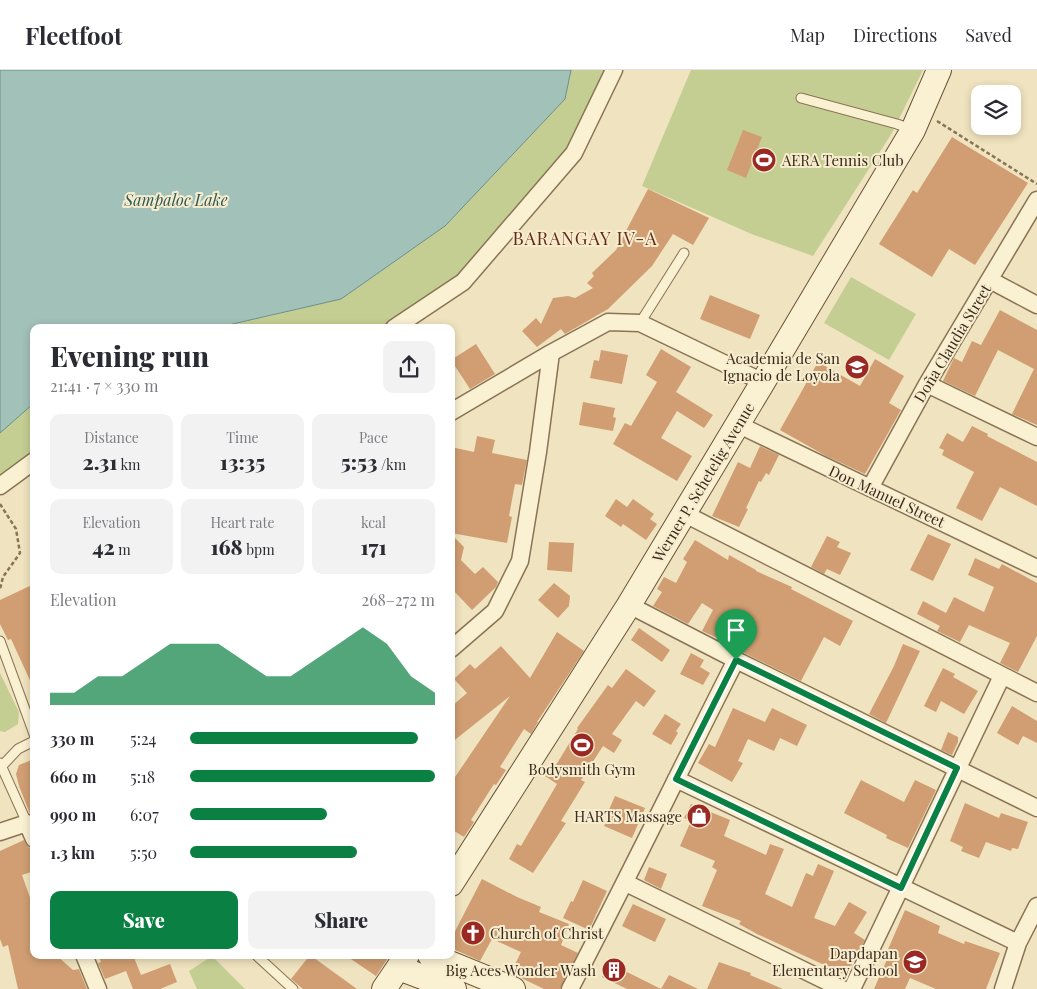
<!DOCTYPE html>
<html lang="en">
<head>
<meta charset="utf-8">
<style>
  body { margin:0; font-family:"Playfair Display",serif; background:#f2f2f3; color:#2b2b33; height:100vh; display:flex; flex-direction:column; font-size:19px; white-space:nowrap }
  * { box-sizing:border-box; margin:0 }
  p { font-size:16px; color:#7c7c81 }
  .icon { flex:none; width:28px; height:28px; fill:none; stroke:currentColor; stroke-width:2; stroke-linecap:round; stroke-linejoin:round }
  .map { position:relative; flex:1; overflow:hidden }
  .drawer { position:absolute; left:30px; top:254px; width:425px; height:635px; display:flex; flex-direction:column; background:#fff; border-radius:10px; box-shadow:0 2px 8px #0003 }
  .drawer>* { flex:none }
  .buttons { position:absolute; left:971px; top:15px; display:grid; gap:10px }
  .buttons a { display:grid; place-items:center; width:50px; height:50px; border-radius:10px; background:#fff; box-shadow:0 2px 8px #0003; font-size:25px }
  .pin { position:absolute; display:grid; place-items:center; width:42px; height:42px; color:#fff; margin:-51px -21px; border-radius:50% 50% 50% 0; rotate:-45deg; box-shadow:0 0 5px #0007 }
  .pin .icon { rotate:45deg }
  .round { display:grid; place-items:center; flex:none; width:52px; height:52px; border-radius:10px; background:#f2f2f3 }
  .head { display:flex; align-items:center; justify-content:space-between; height:85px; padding:0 20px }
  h1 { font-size:28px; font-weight:800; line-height:38px }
  .figures { display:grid; grid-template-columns:repeat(3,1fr); gap:8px; height:85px; padding:5px 20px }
  .figures div { display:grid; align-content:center; border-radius:10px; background:#f2f2f3; text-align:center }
  .figures b { font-size:21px; font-weight:800 }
  .figures small { font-size:14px; font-weight:400 }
  .figures p { font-size:14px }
  .chart { height:140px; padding:10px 20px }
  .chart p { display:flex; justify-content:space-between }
  .chart svg { width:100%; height:90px; margin-top:5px; fill:#0b8043; opacity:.7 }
  .button { display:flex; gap:10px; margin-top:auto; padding:10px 20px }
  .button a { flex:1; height:58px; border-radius:10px; background:#0b8043; color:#fff; font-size:20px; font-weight:800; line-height:58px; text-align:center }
  .button a+a { background:#f2f2f3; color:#2b2b33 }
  ul { padding:0 20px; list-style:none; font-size:16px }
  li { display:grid; grid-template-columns:80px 60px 1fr; align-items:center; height:38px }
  li i { height:12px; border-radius:6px; background:#0b8043 }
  header { display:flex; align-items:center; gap:30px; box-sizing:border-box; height:70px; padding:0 25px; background:#fff; border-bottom:1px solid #e1e1e2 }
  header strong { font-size:24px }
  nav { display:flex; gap:28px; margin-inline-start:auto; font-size:18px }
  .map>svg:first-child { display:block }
  .green { fill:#c4ce92 }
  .water { fill:#a2c1b9; stroke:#698f88 }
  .building { fill:#d09e72 }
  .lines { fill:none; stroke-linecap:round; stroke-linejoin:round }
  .lane-casing { stroke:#897456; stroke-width:11 }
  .street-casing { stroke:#897456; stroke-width:19 }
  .secondary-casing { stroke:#6a543a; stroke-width:26 }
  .path { stroke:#897456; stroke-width:2.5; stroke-dasharray:4 2.5; stroke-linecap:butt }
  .lane { stroke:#faf0d2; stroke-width:9 }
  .street { stroke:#faf0d2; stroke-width:16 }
  .secondary { stroke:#faf0d2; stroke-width:24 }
  .route-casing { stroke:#fff; stroke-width:10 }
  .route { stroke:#0b8043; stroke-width:6 }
  .labels { text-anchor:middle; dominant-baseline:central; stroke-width:4; stroke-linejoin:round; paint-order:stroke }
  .poi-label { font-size:15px; fill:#382a1c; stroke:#f7edce; text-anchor:end }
  .street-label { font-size:15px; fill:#382a1c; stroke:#f7edce }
  .water-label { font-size:16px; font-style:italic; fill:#2a5857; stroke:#f7edce }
  .quarter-label { font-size:18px; letter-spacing:1px; fill:#662d19; stroke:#f7edce }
</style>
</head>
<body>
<header>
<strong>Fleetfoot</strong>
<nav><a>Map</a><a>Directions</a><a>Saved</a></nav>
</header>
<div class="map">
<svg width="1037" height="919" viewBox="0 0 1037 919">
  <rect width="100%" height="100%" fill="#f0e3bf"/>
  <!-- green -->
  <path class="green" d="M571,0H614L574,83L463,212L394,257L220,258L341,229L445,156L565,29Z
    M691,0H923L892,63L813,186L754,165L642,116Z
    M851,207L916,244L889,290L824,253Z
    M34,333V391L0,416V363Z
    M0,603L19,642L18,654L5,662L0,661Z
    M212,886L245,919H197L189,901Z"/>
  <!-- water -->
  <path class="water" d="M0,0H571L565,29L445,156L341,229L220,257L34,258V333L0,363Z"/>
  <!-- building -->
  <path class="building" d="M743,60L762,67L746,108L727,100Z
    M952,67L1028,113L975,195L949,179L932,207L879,174L913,120L917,123Z
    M648,119L709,148L693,175L673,164L652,196L608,239L565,264L561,259L537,277L522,261L536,248L541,254L553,228L568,226L575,228L593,218L587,213L594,206L592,203L616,180Z
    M710,225L760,245L750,269L700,249Z
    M1000,240L1037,260V355L1012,344L1034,299L998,280L975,326L943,311L954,288L962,292L972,271L981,275Z
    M476,274L495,304L470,319L451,290Z
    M661,279L691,297L676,322L713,345L704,358L677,341L661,368L692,386L677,411L613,374L625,353L631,356L657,312L646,305Z
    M601,280L628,285L622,314L590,308L594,290L599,291Z
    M875,289L904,306L889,333L901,340L865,404L826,386L780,360L818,292L860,316Z
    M583,332L615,338L613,347L616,348L613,361L579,355Z
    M972,356L988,364L987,366L1037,392V436L1000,417L982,451L956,438L974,402L942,385L944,380L939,378L947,363L963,372Z
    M477,366L495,370L492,383L527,390L522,415L515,414L509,446L512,447L507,473L451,463V377L474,382Z
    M760,376L779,385L769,405L766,403L761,412L759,411L746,438L748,439L739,457L712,446L738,392L750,398Z
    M616,429L627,437L633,429L654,444L650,449L657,454L646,470L623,454L621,457L605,446Z
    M451,464L464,477L461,490L475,504L483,497L498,512L496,517L472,540L451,518Z
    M928,464L951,474L933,511L910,500Z
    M827,466L840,472L837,477L851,483L840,505L827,499L824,504L811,497Z
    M695,470L728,490L729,485L756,500V501L792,517L791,519L853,551L840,576L824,567L801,611L734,578L735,576L702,561L713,540L702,533L688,554L653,536L662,522L657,519L664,507L676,513L687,492L683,489Z
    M549,472L574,473L572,502L547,500Z
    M975,488L999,499L1002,494L1037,513V566L1018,602L1000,593L1010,573L969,555L960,572L937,561L940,556L917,544L923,531L946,543L954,527L984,542L994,517L968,505Z
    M554,513L570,526L569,536L558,548L538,530Z
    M34,514V619L11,569L8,570L0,554V530Z
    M639,558L670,580L662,592L631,570Z
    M557,562L584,581L537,652H538L531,664L524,659L500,697L506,700L496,715L494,714L471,750L474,752L464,767L451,759V713L510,626L451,673V637L467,623L454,609L470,594L475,599L501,576L530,608Z
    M903,574L920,581L886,653L869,644L894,596Z
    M691,583L704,590L700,597L710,603L703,615L680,604Z
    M943,598L955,604L953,607L978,621L964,644L941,631L936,642L924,636Z
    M626,599L656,621L644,637L636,631L612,664L622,670L614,683L603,676L581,710L585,712L561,751L566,753L533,803L509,789L517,774L521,776L557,714L545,706L553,693L556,695L578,659L577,658L608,615L612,618Z
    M1012,636L1037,651V673L1023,666L1018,675L997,663Z
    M733,638L765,652L772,638L807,655L797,676L780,668L774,681L748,669L738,691L743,693L732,712L698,693L709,674L715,677Z
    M665,644L681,654L676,661L678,663L671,675L652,664Z
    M948,662L958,667V672L952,685L941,680Z
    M34,689V746L30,744L19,716L16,704L19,695Z
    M861,710L904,732L915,710L936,720L908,778L886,768L887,765L844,743Z
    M615,726L645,738L632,768L604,756L610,743L608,742Z
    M965,733L999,748L1001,743L1028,752L1018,779L1012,778L1011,781L986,772L979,788L961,781L963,777L950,771Z
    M691,734L730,750L724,766L766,785L770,774L784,779L765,824L792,837L806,803L813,806L818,794L834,801L814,848L835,856L849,832L867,842L854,863L865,870L846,905L757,864L739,854L741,851L702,836L717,800L712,797L715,791L680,776L691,751L684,748Z
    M24,770L28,777L34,779V801L22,805L34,839V885H56L73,900L79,899L87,919H18L8,875L3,877L0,869V781Z
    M649,797L667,804L661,819L644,810Z
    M482,809L517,827L541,837L539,842L569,854L561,875L578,883L560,919H544L511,903L521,882L492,869L480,891L451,878V869Z
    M583,810L607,821L589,860L563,848L571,831L573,832Z
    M633,834L666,849L655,872L622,856Z
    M905,840L940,856L938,863L964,874L965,871L1000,883L986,919H936L910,908L905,919H874L889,885L886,884Z
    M98,885H133L141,905L170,894L177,912L160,919H133L126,901L105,909L98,893L101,892Z
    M310,885L357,919H303L291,909Z
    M345,885H390L376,906Z
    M719,892L751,903L750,905L783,919H707Z
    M609,893L661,919H627L602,907Z
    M669,905L698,919H661Z"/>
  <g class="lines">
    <defs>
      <path id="lane" d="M801,28L897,54L913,60
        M640,253L684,183
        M0,571L34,664
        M0,693L27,753
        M1,697L18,679L34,671
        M256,885L293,919"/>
      <path id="street" d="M990,210L1037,235
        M394,258L463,212L574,83L614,0
        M927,314L1037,367
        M451,342L551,283L608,252L640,253L763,312
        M737,354L1037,498
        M0,416L34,391
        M870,418L927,314L1037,130
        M683,443L1037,623
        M629,535L736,590L1037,738
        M451,579L495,541L520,491L538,382L551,283
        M676,709L1018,873
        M0,762L27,753L34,769
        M626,813L842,919
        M84,885L98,919
        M570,919C627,810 680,700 736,590
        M852,919L1002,606
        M1003,919L1018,873L1037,836"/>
      <path id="secondary" d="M451,814L629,535L763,312L913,60L939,0
        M430,885L513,919
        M399,898L454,919
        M384,919L407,885"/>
    </defs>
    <!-- lane casing -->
    <use href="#lane" class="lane-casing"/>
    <!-- street casing -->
    <use href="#street" class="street-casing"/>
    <!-- secondary casing -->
    <use href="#secondary" class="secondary-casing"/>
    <!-- path -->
    <path class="path" d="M937,51L1037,114
      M0,434L16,459L20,483L3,507L0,519"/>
    <!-- lane -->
    <use href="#lane" class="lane"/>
    <!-- street -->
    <use href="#street" class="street"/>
    <!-- secondary -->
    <use href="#secondary" class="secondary"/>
  </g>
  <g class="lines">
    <defs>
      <path id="route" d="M736,590L957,698L901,818L676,709Z"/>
    </defs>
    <!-- route casing -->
    <use href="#route" class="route-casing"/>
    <!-- route -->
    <use href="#route" class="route"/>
  </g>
  <!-- icons -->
  <defs>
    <symbol id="stadium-disc" viewBox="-11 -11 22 22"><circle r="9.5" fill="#9a2924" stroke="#f7edce"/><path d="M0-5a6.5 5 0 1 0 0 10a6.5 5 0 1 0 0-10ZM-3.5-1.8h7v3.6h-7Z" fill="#fff"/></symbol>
    <symbol id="school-disc" viewBox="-11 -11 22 22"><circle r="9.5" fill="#9a2924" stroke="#f7edce"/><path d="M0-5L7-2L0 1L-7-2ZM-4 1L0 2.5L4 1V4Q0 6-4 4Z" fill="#fff"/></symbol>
    <symbol id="shop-disc" viewBox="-11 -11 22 22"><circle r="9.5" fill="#9a2924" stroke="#f7edce"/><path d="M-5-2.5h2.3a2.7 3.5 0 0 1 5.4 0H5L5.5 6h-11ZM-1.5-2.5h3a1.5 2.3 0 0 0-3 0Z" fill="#fff"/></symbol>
    <symbol id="church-disc" viewBox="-11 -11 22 22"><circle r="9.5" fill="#9a2924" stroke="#f7edce"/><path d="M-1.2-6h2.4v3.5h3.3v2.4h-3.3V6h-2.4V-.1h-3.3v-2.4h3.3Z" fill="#fff"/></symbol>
    <symbol id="building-disc" viewBox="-11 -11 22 22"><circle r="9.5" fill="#9a2924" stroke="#f7edce"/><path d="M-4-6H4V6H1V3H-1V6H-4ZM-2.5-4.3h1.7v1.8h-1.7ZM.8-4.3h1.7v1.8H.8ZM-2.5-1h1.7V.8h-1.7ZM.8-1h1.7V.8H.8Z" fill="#fff"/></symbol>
  </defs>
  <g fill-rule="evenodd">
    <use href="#stadium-disc" x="750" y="76" width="28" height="28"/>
    <use href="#school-disc" x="843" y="283" width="28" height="28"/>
    <use href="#stadium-disc" x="568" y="661" width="28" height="28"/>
    <use href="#shop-disc" x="685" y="732" width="28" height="28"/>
    <use href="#church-disc" x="459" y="849" width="28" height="28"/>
    <use href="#school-disc" x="901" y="878" width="28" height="28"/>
    <use href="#building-disc" x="600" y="886" width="28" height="28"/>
  </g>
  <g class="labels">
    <!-- poi labels -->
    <g class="poi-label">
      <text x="782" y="90" text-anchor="start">AERA Tennis Club</text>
      <text x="840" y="288">Academia de San<tspan x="840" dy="17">Ignacio de Loyola</tspan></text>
      <text x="582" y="699" text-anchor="middle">Bodysmith Gym</text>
      <text x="682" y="746">HARTS Massage</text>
      <text x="490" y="863" text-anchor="start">Church of Christ</text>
      <text x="898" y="883">Dapdapan<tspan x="898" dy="17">Elementary School</tspan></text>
      <text x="596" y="900">Big Aces Wonder Wash</text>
    </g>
    <!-- street labels -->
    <g class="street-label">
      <text transform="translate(952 273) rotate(-59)">Doña Claudia Street</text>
      <text transform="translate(703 412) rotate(-59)">Werner P. Schetelig Avenue</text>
      <text transform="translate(887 426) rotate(25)">Don Manuel Street</text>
    </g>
    <!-- water labels -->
    <g class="water-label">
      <text x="176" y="129">Sampaloc Lake</text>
    </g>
    <!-- quarter labels -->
    <g class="quarter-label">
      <text x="585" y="168">BARANGAY IV-A</text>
    </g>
  </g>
</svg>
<div class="buttons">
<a><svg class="icon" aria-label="layers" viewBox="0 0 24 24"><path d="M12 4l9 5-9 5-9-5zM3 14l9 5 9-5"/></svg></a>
</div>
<div class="pin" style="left:736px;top:590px;background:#1e9e55"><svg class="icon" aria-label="arrive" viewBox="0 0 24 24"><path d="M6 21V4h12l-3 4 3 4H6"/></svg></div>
<section class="drawer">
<div class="head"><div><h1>Evening run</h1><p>21:41 · 7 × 330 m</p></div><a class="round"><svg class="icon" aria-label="share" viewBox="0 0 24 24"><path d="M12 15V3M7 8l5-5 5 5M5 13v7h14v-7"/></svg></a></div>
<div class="figures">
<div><p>Distance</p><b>2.31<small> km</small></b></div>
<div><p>Time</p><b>13:35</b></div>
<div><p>Pace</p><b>5:53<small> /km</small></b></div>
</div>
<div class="figures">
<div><p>Elevation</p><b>42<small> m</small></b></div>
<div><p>Heart rate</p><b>168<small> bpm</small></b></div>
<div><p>kcal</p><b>171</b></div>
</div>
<div class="chart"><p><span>Elevation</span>268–272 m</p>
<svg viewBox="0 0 160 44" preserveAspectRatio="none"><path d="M0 44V38L10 38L20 30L30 30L40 22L50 14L60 14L70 14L80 22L90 30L100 30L110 22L120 14L130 6L140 14L150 30L160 38V44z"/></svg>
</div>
<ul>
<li><b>330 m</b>5:24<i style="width:93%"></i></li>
<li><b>660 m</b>5:18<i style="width:100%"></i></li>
<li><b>990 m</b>6:07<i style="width:56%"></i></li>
<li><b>1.3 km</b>5:50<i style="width:68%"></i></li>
</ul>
<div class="button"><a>Save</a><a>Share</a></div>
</section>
</div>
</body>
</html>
